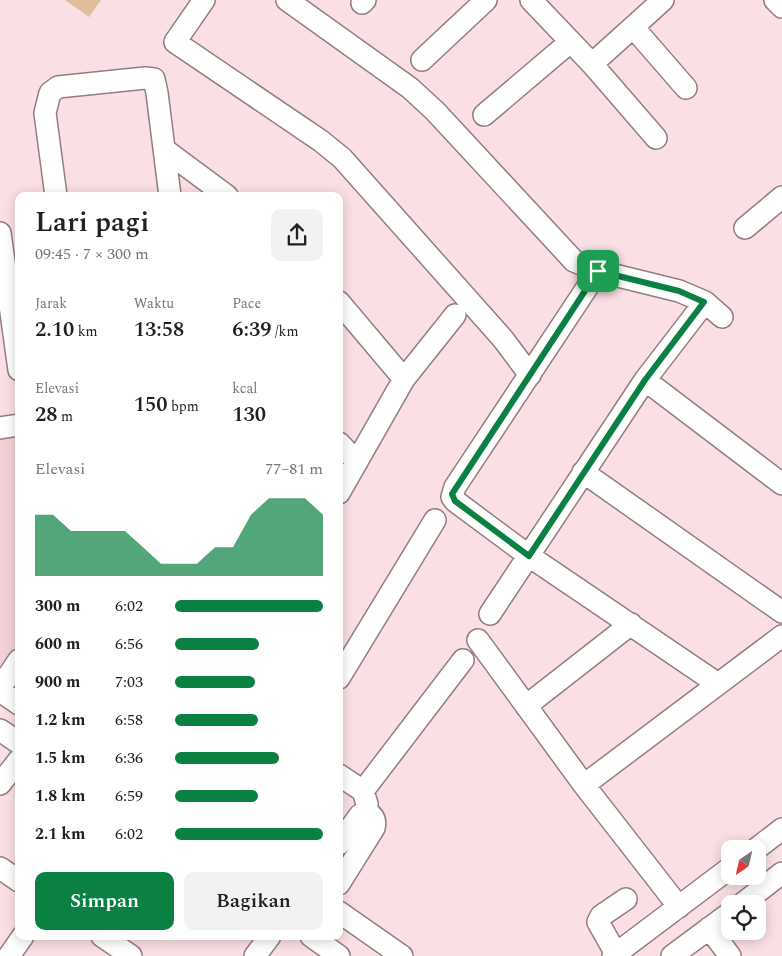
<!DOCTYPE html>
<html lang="id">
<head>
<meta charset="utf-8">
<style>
  body { margin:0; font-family:Spectral,serif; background:#f2f2f2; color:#202124; height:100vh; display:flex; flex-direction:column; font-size:19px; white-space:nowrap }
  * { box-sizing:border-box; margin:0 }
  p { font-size:16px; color:#757577 }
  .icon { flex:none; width:28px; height:28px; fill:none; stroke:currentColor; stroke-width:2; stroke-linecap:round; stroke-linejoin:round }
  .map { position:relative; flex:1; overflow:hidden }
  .drawer { position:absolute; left:15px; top:192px; width:328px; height:748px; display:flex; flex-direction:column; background:#fff; border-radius:10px; box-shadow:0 2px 12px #0003 }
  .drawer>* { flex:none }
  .needle { width:32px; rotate:214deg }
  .tools { position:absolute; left:721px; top:840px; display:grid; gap:10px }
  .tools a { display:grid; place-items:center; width:45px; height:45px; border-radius:10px; background:#fff; box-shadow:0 2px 12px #0003; font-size:25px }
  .pin { position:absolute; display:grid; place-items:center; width:42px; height:42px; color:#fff; margin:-21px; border-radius:10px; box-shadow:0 2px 8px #0006 }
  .round { display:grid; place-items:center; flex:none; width:52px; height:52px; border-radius:10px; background:#f2f2f2 }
  .overview { display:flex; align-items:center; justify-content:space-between; height:85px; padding:0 20px }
  h1 { font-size:28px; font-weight:600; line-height:38px }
  .metrics { display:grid; grid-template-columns:repeat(3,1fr); gap:8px; height:85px; padding:5px 20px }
  .metrics div { display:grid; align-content:center }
  .metrics b { font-size:21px; font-weight:600 }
  .metrics small { font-size:14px; font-weight:400 }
  .metrics p { font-size:14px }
  .chart { height:140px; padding:10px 20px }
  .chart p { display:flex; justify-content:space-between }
  .chart svg { width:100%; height:90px; margin-top:5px; fill:#0b8043; opacity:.7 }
  .button { display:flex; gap:10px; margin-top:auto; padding:10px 20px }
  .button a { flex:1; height:58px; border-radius:10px; background:#0b8043; color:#fff; font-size:20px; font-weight:600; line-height:58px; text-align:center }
  .button a+a { background:#f2f2f2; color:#202124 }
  ul { padding:0 20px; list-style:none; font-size:16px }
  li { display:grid; grid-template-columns:80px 60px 1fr; align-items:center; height:38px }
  li i { height:12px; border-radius:6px; background:#0b8043 }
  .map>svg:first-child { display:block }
  .built { fill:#f3d1d7 }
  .green { fill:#dfbe9d }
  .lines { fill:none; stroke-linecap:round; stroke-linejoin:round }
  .minor-casing { stroke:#947d81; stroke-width:24 }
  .minor { stroke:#fff; stroke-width:21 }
  .route-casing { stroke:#fff; stroke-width:10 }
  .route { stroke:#0b8043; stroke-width:6 }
</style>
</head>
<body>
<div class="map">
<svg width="782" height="956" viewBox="0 0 782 956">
  <rect width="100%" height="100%" fill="#fae0e4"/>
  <!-- built -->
  <path class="built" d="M19,413V676L17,678L0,667V416Z"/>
  <!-- green -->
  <path class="green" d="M65,0H101L89,17Z"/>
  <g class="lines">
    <defs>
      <path id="minor" d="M204,0L175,42L321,141L342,158L503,339L530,375
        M287,0L410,88L435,111L574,261L598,271L679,291L705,302L722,317
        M531,0L592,64L656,138
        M775,0L782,7
        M362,3L365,0
        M633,27L686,88
        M422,60L486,0
        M592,64L663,0
        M484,115L570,42
        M165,150L227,196
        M56,196L45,113L50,93L58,87L145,78L154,79L157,93L170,196
        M745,228L782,197
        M0,233L19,370
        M598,271L455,487L452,497L455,501L529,556L718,684
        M339,302L404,379
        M645,380L782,484
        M0,428L19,425
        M339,443L357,462
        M583,472L782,612
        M339,493L404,379L455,315
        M490,614L645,380L705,302
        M478,640L584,785L679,907
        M339,678L435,520
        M0,688L19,660
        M0,691L19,704
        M526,706L631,624
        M0,730L19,743
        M339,775L363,791L367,804
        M0,784L19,760
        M584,785L782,636
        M363,791L463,660
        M339,844L360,815L367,812C374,816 376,820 374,828L339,884
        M756,849L782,829
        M0,868L19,881
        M742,904L782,873
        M339,912L402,956
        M709,928L730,956
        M102,936L131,956
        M311,936L339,956
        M616,954L598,922L601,916L626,899
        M9,956L23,936
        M255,956L270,936
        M613,956L730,868
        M672,956L730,913"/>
    </defs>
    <!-- minor casing -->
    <use href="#minor" class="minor-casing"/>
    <!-- minor -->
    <use href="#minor" class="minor"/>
  </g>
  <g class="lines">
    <defs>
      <path id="route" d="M598,271L679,291L704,302L645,380L529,556L455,501L452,494Z"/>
    </defs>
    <!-- route casing -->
    <use href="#route" class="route-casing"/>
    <!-- route -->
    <use href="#route" class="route"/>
  </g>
</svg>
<div class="tools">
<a><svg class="needle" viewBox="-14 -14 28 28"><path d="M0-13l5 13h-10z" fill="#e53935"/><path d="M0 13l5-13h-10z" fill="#757577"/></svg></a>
<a><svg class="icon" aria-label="locate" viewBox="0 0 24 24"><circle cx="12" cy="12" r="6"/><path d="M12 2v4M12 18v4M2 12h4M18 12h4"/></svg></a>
</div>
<div class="pin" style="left:598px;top:271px;background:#1e9e55"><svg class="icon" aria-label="arrive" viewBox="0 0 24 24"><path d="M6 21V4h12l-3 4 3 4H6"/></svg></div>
<section class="drawer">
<div class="overview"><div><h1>Lari pagi</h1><p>09:45 · 7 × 300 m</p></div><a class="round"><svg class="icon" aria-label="share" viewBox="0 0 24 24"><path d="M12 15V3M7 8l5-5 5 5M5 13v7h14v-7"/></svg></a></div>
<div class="metrics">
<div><p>Jarak</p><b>2.10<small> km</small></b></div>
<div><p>Waktu</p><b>13:58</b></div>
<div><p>Pace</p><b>6:39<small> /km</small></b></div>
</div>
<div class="metrics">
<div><p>Elevasi</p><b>28<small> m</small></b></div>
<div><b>150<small> bpm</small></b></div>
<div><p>kcal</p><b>130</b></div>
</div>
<div class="chart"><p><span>Elevasi</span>77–81 m</p>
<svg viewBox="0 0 160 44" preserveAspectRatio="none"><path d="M0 44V14L10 14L20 22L30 22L40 22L50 22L60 30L70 38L80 38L90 38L100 30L110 30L120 14L130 6L140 6L150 6L160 14V44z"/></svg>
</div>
<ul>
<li><b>300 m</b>6:02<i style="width:100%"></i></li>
<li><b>600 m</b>6:56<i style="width:57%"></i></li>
<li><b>900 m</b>7:03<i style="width:54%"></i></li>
<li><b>1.2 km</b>6:58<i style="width:56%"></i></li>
<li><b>1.5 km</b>6:36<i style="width:70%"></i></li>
<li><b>1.8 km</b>6:59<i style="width:56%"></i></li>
<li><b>2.1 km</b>6:02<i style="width:100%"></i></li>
</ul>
<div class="button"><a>Simpan</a><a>Bagikan</a></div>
</section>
</div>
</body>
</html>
